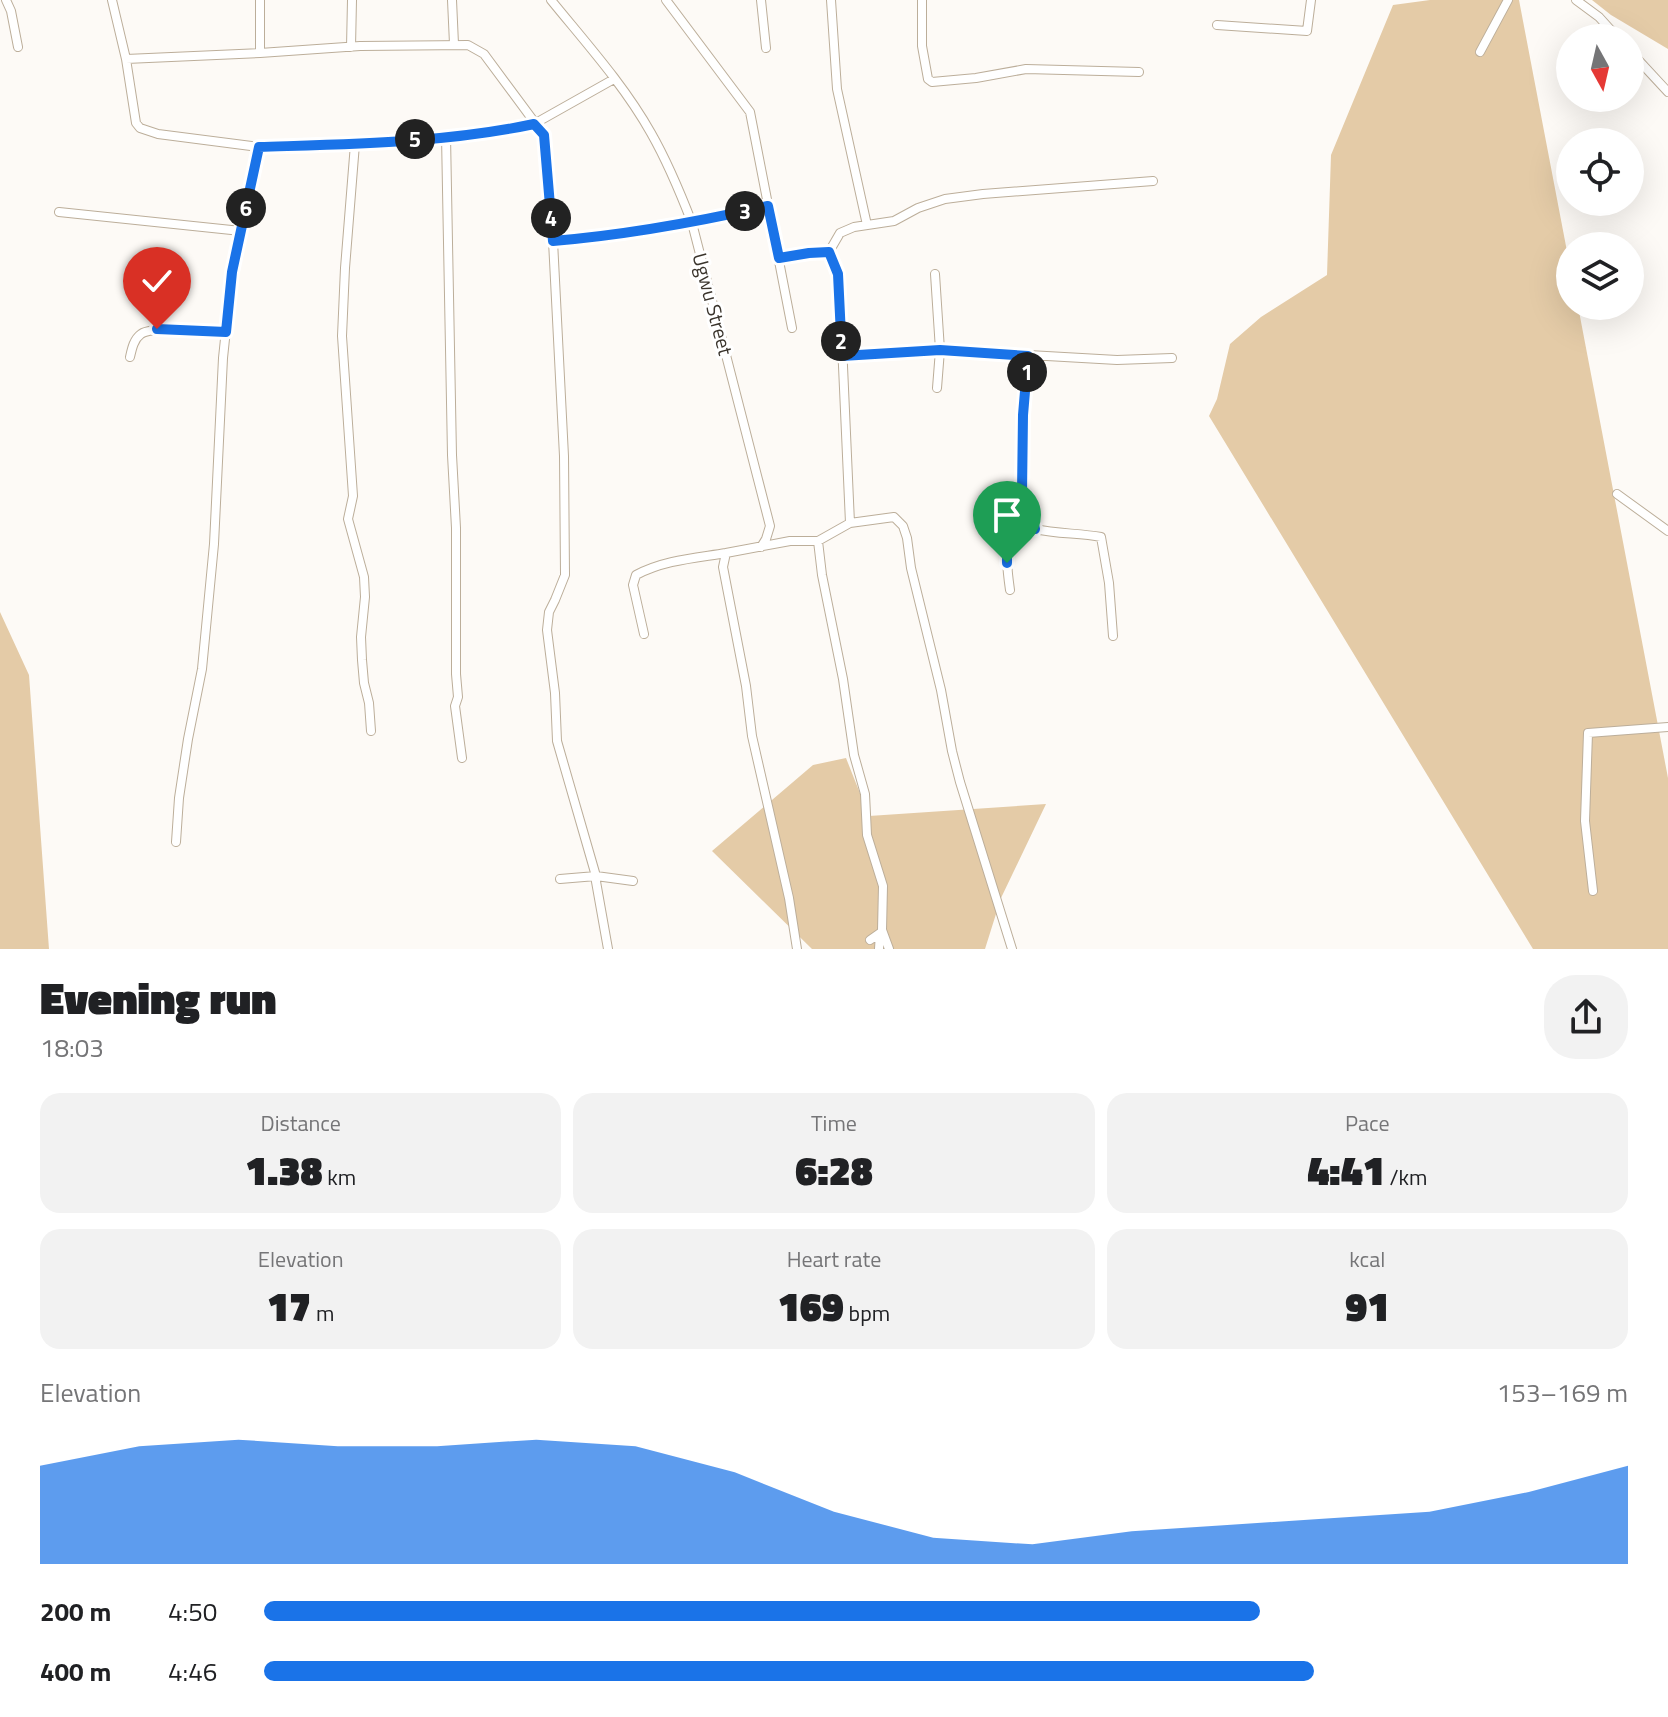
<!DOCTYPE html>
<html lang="en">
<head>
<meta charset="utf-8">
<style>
  body { margin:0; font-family:"Titillium Web",sans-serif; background:#f2f2f2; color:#202124; height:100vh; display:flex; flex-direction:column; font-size:30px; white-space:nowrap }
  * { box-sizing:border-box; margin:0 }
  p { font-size:26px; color:#757577 }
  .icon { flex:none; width:44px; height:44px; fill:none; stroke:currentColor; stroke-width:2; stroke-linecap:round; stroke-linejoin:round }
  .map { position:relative; height:949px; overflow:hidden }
  .sheet { display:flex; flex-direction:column; background:#fff; flex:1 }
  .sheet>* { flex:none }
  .needle { width:52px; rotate:172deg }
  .controls { position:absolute; left:1556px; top:24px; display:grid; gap:16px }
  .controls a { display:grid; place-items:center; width:88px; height:88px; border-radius:50%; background:#fff; box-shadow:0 8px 32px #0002; font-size:40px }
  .pin { position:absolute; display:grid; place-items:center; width:68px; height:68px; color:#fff; margin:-82px -34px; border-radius:50% 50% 50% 0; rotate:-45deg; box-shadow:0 0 8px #0007 }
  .pin .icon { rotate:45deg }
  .km { position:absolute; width:40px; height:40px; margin:-20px; border-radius:50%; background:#222; color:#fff; font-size:22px; line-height:40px; text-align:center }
  .round { display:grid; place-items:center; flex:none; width:84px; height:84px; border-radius:32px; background:#f2f2f2 }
  .summary { display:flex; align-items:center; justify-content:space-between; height:136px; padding:0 40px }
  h1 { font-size:44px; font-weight:800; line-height:60px }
  .stats { display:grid; grid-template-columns:repeat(3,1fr); gap:12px; height:136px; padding:8px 40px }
  .stats div { display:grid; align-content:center; border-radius:20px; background:#f2f2f2; text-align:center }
  .stats b { font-size:40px; font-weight:800 }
  .stats small { font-size:22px; font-weight:400 }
  .stats p { font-size:22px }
  .chart { height:224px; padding:16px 40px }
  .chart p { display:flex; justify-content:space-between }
  .chart svg { width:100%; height:144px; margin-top:8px; fill:#1a73e8; opacity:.7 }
  ul { padding:0 40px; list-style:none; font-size:26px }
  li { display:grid; grid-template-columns:128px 96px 1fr; align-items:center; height:60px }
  li i { height:20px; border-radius:10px; background:#1a73e8 }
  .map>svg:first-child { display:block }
  .green { fill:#e4cba7 }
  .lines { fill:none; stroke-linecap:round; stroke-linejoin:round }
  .minor-casing { stroke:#bcae9a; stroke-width:10 }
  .minor { stroke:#fff; stroke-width:8 }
  .route-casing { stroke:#fff; stroke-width:16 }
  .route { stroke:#1a73e8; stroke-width:10 }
  .labels { text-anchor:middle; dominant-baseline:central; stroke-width:6; stroke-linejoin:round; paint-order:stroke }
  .street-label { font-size:20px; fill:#3a342c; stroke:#fff }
</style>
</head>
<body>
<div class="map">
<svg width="1668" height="949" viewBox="0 0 1668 949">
  <rect width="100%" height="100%" fill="#fdfaf6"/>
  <!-- green -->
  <path class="green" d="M1430,0H1519L1570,267V306H1578L1668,778V949H1533L1209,416L1217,399L1230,344L1261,317L1327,275L1331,155L1393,5Z
    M1592,0H1668V49L1611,15Z
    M0,612L29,675L49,949H0Z
    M846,758L869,816L1046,804L1001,898L985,949H812L712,851L813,765Z"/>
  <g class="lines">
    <defs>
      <path id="minor" d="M6,0L11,11L18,47
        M112,0L126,59L136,123L140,128L158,134L259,147L355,144L446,136L514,128L534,124L614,79
        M452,0L454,44
        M551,0C586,43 624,85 651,133C667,161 680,192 692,223L770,526L766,539L761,547
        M666,0L750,112L792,328
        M761,0L766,48
        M831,0L837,89L867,225
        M922,0V46L928,79L932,82L976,78L1026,69L1139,72
        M1576,0L1599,17L1618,38
        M1217,25L1307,31L1311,0
        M351,47L352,0
        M1630,51L1668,92
        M1480,52L1508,0
        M260,53V0
        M126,59L260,53L360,46L468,45L484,54L544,135L553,241L564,456L565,575L555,600L549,612L547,630L555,693L557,741L596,876
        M446,136L452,455L456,528V674L458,697L455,706L462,758
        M355,144L345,268L342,336L353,496L348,519L364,577L365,597L361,637L362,660L364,683L369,703L371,731
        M59,212L241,231
        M553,241C626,235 697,222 768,206
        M829,252L838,274L840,299L850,523
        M779,258L809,253L829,252L840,233L854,227L894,221L918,208L945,199L983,194L1153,181
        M935,274L940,350L937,388
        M842,356L940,350L1117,360L1172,358
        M1028,356L1023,415L1022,492L1028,498L1035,529C1057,534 1079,533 1101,537L1109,583L1113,636
        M130,357C132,348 134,339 141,334C155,325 208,331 226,332
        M1617,494L1668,531
        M818,541L822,575L843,679L854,755L865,794L867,835L883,886L882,930L889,949
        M1010,590C1007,569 1005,551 1011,531L1024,533L1030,529H1035
        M644,634L633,585L636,575C664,560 696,558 726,553
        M176,842L179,798L188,739L202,669L214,544L223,358L232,272L259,147
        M595,876L608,949
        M560,879L596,876L633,881
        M1593,891L1585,821L1588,733L1668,727
        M870,940L880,933
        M797,949L789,898L752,736L746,686L723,567L726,553L790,541H818L850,523L894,517L903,526L907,538L911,568L941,690L952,751L960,782L1012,949
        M879,949L880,933L882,931"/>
    </defs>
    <!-- minor casing -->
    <use href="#minor" class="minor-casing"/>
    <!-- minor -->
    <use href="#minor" class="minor"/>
  </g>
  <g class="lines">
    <defs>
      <path id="route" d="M157,329L226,332L232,272L259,147C351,144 445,143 534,124L544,135L553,241C626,235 697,222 768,206L779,258L809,253L829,252L838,274L842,356L940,350L1028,356L1023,415L1022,492L1028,498L1035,529H1030L1024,533L1011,531L1007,545V563"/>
    </defs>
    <!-- route casing -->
    <use href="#route" class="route-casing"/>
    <!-- route -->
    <use href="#route" class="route"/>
  </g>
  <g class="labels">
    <!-- street labels -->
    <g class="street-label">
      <text transform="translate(713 304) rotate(75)">Ugwu Street</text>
    </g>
  </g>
</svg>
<div class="controls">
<a><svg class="needle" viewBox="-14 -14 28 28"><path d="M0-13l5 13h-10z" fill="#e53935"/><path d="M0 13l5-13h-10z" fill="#757577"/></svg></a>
<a><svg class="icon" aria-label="locate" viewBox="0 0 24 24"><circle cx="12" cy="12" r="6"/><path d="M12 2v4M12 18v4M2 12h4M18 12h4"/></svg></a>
<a><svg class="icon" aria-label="layers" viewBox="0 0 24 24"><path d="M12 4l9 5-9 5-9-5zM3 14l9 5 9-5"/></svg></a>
</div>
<div class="pin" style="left:1007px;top:563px;background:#1e9e55"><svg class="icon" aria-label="arrive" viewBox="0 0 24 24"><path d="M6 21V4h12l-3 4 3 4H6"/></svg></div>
<div class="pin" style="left:157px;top:329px;background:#d93025"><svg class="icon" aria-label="check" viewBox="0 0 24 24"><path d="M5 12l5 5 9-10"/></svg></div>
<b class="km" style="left:1027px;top:372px">1</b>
<b class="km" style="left:841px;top:341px">2</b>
<b class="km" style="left:745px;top:211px">3</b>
<b class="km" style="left:551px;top:218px">4</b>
<b class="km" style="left:415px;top:139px">5</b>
<b class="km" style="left:246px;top:208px">6</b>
</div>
<section class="sheet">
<div class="summary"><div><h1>Evening run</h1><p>18:03</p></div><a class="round"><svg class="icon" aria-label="share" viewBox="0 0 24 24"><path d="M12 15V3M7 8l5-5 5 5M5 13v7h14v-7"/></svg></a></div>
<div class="stats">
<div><p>Distance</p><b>1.38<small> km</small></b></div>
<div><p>Time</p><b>6:28</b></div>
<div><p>Pace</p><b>4:41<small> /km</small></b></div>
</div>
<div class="stats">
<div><p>Elevation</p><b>17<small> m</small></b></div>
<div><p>Heart rate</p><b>169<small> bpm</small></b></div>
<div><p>kcal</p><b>91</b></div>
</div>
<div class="chart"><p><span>Elevation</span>153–169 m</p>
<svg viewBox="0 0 160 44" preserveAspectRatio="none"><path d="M0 44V14L10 8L20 6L30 8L40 8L50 6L60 8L70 16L80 28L90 36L100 38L110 34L120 32L130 30L140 28L150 22L160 14V44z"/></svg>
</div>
<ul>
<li><b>200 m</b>4:50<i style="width:73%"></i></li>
<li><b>400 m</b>4:46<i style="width:77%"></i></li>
</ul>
</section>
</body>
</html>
